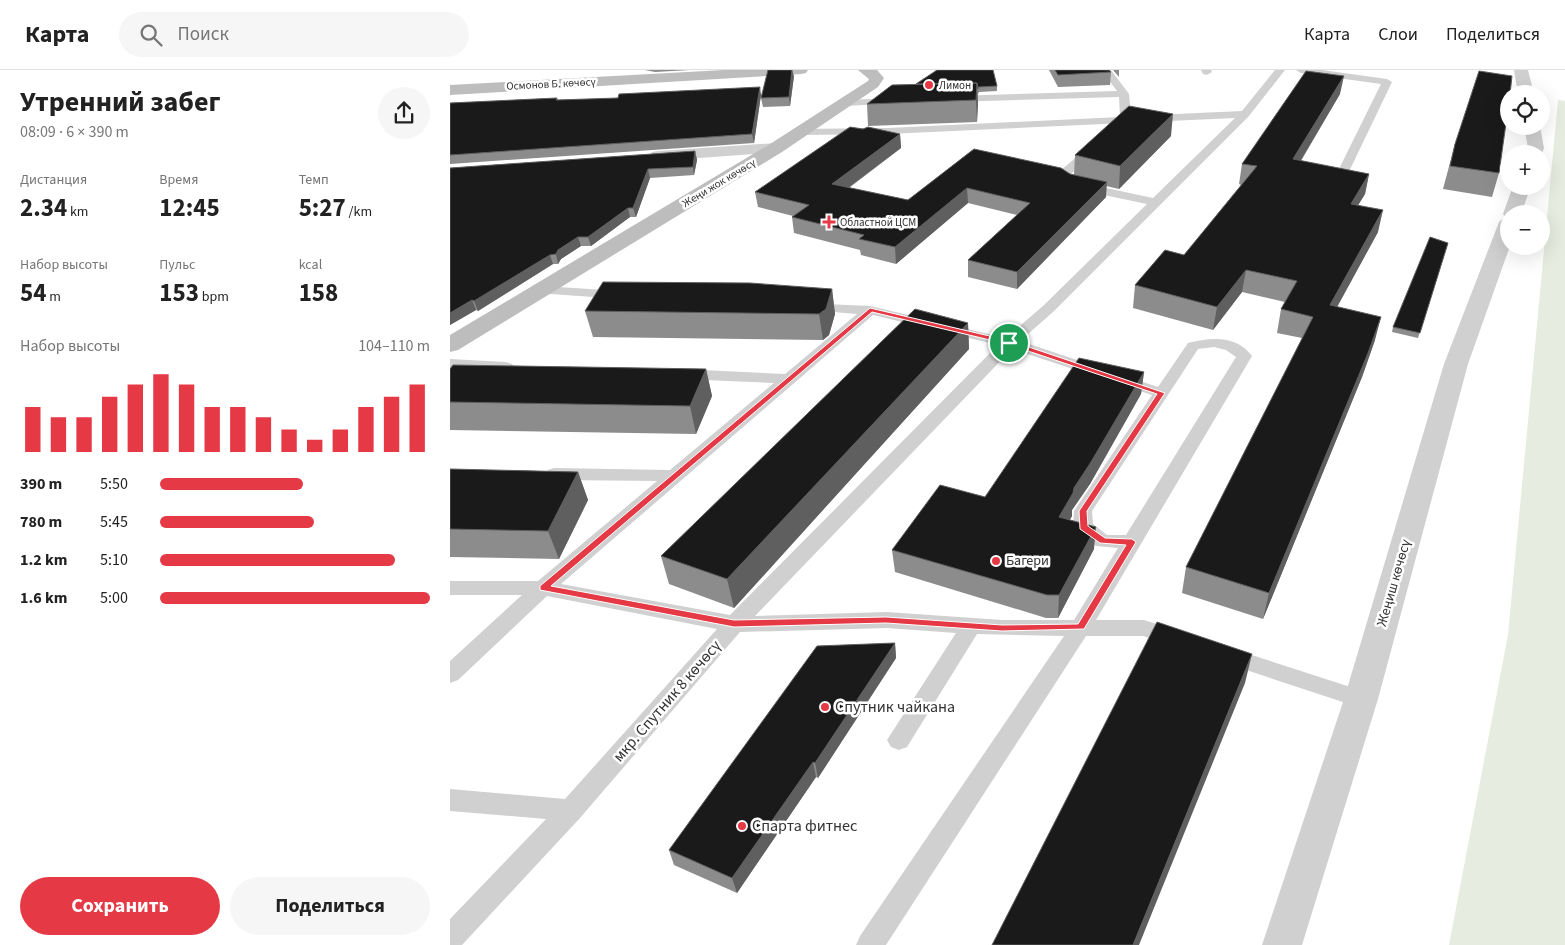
<!DOCTYPE html>
<html lang="ru">
<head>
<meta charset="utf-8">
<style>
  body { margin:0; font-family:"Source Sans 3",sans-serif; background:#f6f6f6; color:#222; height:100vh; display:flex; flex-direction:column; font-size:19px; white-space:nowrap }
  * { box-sizing:border-box; margin:0 }
  p { font-size:16px; color:#767676 }
  .icon { flex:none; width:28px; height:28px; fill:none; stroke:currentColor; stroke-width:2; stroke-linecap:round; stroke-linejoin:round }
  .map { position:relative; flex:1; overflow:hidden }
  .panel { display:flex; flex-direction:column; background:#fff; width:450px }
  .panel>* { flex:none }
  .controls { position:absolute; left:1050px; top:15px; display:grid; gap:10px }
  .controls a { display:grid; place-items:center; width:50px; height:50px; border-radius:50%; background:#fff; box-shadow:0 5px 20px #0002; font-size:25px }
  .pin { position:absolute; display:grid; place-items:center; width:42px; height:42px; color:#fff; margin:-21px; border:2px solid #fff; border-radius:50%; box-shadow:0 1px 5px #0007 }
  .round { display:grid; place-items:center; flex:none; width:52px; height:52px; border-radius:26px; background:#f6f6f6 }
  .headline { display:flex; align-items:center; justify-content:space-between; height:85px; padding:0 20px }
  h1 { font-size:28px; font-weight:700; line-height:38px }
  .figures { display:grid; grid-template-columns:repeat(3,1fr); gap:8px; height:85px; padding:5px 20px }
  .figures div { display:grid; align-content:center }
  .figures b { font-size:25px; font-weight:700 }
  .figures small { font-size:14px; font-weight:400 }
  .figures p { font-size:14px }
  .chart { height:140px; padding:10px 20px }
  .chart p { display:flex; justify-content:space-between }
  .chart svg { width:100%; height:90px; margin-top:5px; stroke:#e63946; stroke-width:6 }
  .action { display:flex; gap:10px; margin-top:auto; padding:10px 20px }
  .action a { flex:1; height:58px; border-radius:30px; background:#e63946; color:#fff; font-size:20px; font-weight:700; line-height:58px; text-align:center }
  .action a+a { background:#f6f6f6; color:#222 }
  ul { padding:0 20px; list-style:none; font-size:16px }
  li { display:grid; grid-template-columns:80px 60px 1fr; align-items:center; height:38px }
  li i { height:12px; border-radius:6px; background:#e63946 }
  header { display:flex; align-items:center; gap:30px; box-sizing:border-box; height:70px; padding:0 25px; background:#fff; border-bottom:1px solid #e0e0e0 }
  header strong { font-size:24px }
  nav { display:flex; gap:28px; margin-inline-start:auto; font-size:18px }
  .search { width:350px; height:45px; background:#f6f6f6; display:flex; align-items:center; gap:12px; box-sizing:border-box; padding:0 18px; border-radius:28px; color:#767676; font-size:19px }
  main { display:flex; flex:1; min-height:0 }
  .map>svg:first-child { display:block }
  .green { fill:#e6ecdf }
  .lines { fill:none; stroke-linecap:round; stroke-linejoin:round }
  .service { fill:#d0d0d0; fill-rule:evenodd }
  .minor { fill:#d0d0d0; fill-rule:evenodd }
  .secondary { fill:#bdbdbd; fill-rule:evenodd }
  .wall { fill:#8c8c8c }
  .shaded-wall { fill:#5f5f5f }
  .building { fill:#1a1a1a; stroke:#5f5f5f }
  .route { fill:#e63946; stroke:#fff; fill-rule:evenodd }
  .poi-dot { fill:#e63946; stroke:#fff; stroke-width:2 }
  .labels { text-anchor:middle; dominant-baseline:central; stroke-width:5; stroke-linejoin:round; paint-order:stroke }
  .far-street-label { font-size:11px; fill:#333; stroke:#fff }
  .far-poi-label { font-size:11px; fill:#333; stroke:#fff; text-anchor:start }
  .poi-label { font-size:14px; fill:#333; stroke:#fff; text-anchor:start }
  .street-label { font-size:14px; fill:#333; stroke:#fff }
  .near-street-label { font-size:16px; fill:#333; stroke:#fff }
  .near-poi-label { font-size:16px; fill:#333; stroke:#fff; text-anchor:start }
</style>
</head>
<body>
<header>
<strong>Карта</strong>
<div class="search"><svg class="icon" aria-label="search" viewBox="0 0 24 24"><circle cx="10" cy="10" r="6"/><path d="M15 15l6 6"/></svg>Поиск</div>
<nav><a>Карта</a><a>Слои</a><a>Поделиться</a></nav>
</header>
<main>
<section class="panel">
<div class="headline"><div><h1>Утренний забег</h1><p>08:09 · 6 × 390 m</p></div><a class="round"><svg class="icon" aria-label="share" viewBox="0 0 24 24"><path d="M12 15V3M7 8l5-5 5 5M5 13v7h14v-7"/></svg></a></div>
<div class="figures">
<div><p>Дистанция</p><b>2.34<small> km</small></b></div>
<div><p>Время</p><b>12:45</b></div>
<div><p>Темп</p><b>5:27<small> /km</small></b></div>
</div>
<div class="figures">
<div><p>Набор высоты</p><b>54<small> m</small></b></div>
<div><p>Пульс</p><b>153<small> bpm</small></b></div>
<div><p>kcal</p><b>158</b></div>
</div>
<div class="chart"><p><span>Набор высоты</span>104–110 m</p>
<svg viewBox="0 0 160 44" preserveAspectRatio="none"><path d="M5 44V22M15 44V27M25 44V27M35 44V17M45 44V11M55 44V6M65 44V11M75 44V22M85 44V22M95 44V27M105 44V33M115 44V38M125 44V33M135 44V22M145 44V17M155 44V11"/></svg>
</div>
<ul>
<li><b>390 m</b>5:50<i style="width:53%"></i></li>
<li><b>780 m</b>5:45<i style="width:57%"></i></li>
<li><b>1.2 km</b>5:10<i style="width:87%"></i></li>
<li><b>1.6 km</b>5:00<i style="width:100%"></i></li>
</ul>
<div class="action"><a>Сохранить</a><a>Поделиться</a></div>
</section>
<div class="map">
<svg width="1115" height="875" viewBox="0 0 1115 875">
  <rect width="100%" height="100%" fill="#fff"/>
  <!-- green -->
  <path class="green" d="M1108,30L1115,31V875H999L1058,565Z"/>
  <g class="lines">
    <!-- service -->
    <path class="service" d="M651,0H661L679,24L681,46L792,41L825,0H835L799,46L603,242L570,271L708,317L738,273C760,267 787,265 802,286L646,550H694L735,563L738,569L735,575L727,577L693,566H636L436,875H406L410,866L614,566L527,564L457,677L449,680L441,677L437,670L506,563L437,558L290,562L130,748L12,875H0V849L96,749L0,741V719L115,729L267,559L97,526L8,610L0,613V591L72,525H0V511H88L207,411L104,410L98,408L95,404L98,400L104,398L220,400L324,313L231,309L225,307L223,304L225,301L231,299L335,304L407,244L358,240L353,239L351,236L353,233L420,236L556,268L593,236L697,134L620,118L609,109L611,100L639,77H647L649,79L647,81L621,104V108L628,112L703,128L785,48L438,64L349,65L343,62L349,59L438,58L670,47L669,27L502,32L497,29L502,26L667,21ZM423,245L548,275L280,545L111,514ZM764,277L776,280L786,287L676,465H657L643,454L642,441L748,279ZM562,279L702,325L624,441L623,457L626,462L646,476L668,478L624,550H552L437,542L305,546Z
      M751,0H761L762,2L757,5L753,4Z
      M846,0H872L937,9L942,12L894,112L890,113L884,109L931,14L851,3Z
      M444,28L449,31L448,33L396,36L391,33L396,30Z
      M92,216L171,221L176,222L178,225L176,228L171,229L87,223L85,220L87,217Z
      M0,289L56,292L62,294L64,297L62,300L56,302L0,299Z
      M777,577L919,623L922,629L919,635L911,638L769,591L766,585L769,579Z"/>
    <!-- minor -->
    <path class="minor" d="M1064,0H1078L1084,24H1068Z
      M1074,56H1090L1094,78L1091,86V84H1076L1078,78Z
      M326,73L332,74L334,78L332,82L208,91L202,90L199,86L202,82L208,81Z
      M1063,116H1081L1071,144H1059L1060,176L1018,294L928,629L852,875H812L894,629L994,294L1049,152L1055,147L1053,144Z"/>
    <!-- secondary -->
    <path class="secondary" d="M274,0H358L356,3L351,4L0,25V15Z
      M408,0H427L434,8L428,17L332,82L8,280L0,282V265L320,74L418,11L419,9Z"/>
  </g>
  <!-- wall -->
  <path class="wall" d="M195,0H240L205,2Z
    M599,0H659L661,2L660,15L608,17Z
    M663,0H669V7Z
    M344,6L340,36L313,37L311,28Z
    M442,15L547,16V21L529,22L528,24L527,52L418,56L417,34Z
    M890,24L851,91L919,104L915,124L908,135L928,162L887,237L925,270L912,307L813,549L732,523L736,497L852,268L827,263L831,239L835,232L792,222L763,260L683,238L685,215L734,185L791,115L789,114L792,94Z
    M311,25L304,73L0,94V33L107,28L108,30Z
    M413,59L450,64L451,78L399,118L458,130L524,79L624,105L625,85L721,66L669,119L656,116V127L567,219L518,207V190L567,145L518,133L446,194L411,185L410,180L344,163L342,147L343,146L308,137L305,122Z
    M1005,74L1049,103L1042,127L993,119Z
    M245,81L247,90L244,105L200,108L186,147H180L141,176H131L111,189L108,194H103L28,241L26,240L0,255V98Z
    M996,178L968,268L942,262L943,257Z
    M382,219L385,244L379,265L373,270L143,267L135,241Z
    M518,253L519,279L284,538L219,514L211,486Z
    M0,299H256L262,326L246,364L0,360Z
    M694,302L691,324L640,414L622,440V446L620,450L644,479L608,548H596L445,502L442,480L535,427Z
    M0,399L128,402L138,430L109,489L0,487Z
    M445,573L446,588L368,708L366,707L287,823L224,795L219,780Z"/>
  <!-- shaded-wall -->
  <path class="shaded-wall" d="M342,0L344,6L340,36L339,27Z
    M894,6L890,24L839,110L843,89Z
    M527,13L528,34L527,52L526,30Z
    M310,17L311,25L304,73L302,64Z
    M723,44L721,66L669,119L670,96Z
    M450,64L451,78L383,129L382,114Z
    M245,81L247,90L244,105L243,97Z
    M198,99L200,108L186,147L183,138Z
    M919,104L915,124L896,155L901,134Z
    M657,112L656,127L567,219V202Z
    M517,118L518,133L446,194L445,177Z
    M178,138L180,147L141,176L138,167Z
    M933,140L928,162L875,259L880,235Z
    M128,167L131,176L111,189L108,194L106,184L108,180Z
    M100,185L103,194L28,241L24,231Z
    M796,200L792,222L763,260L767,237Z
    M382,219L385,244L379,265L373,270L369,244Z
    M22,230L26,240L0,255V243Z
    M931,247L925,270L912,307L813,549L819,523Z
    M518,253L519,279L284,538L277,509Z
    M256,299L262,326L246,364L240,336Z
    M694,302L691,324L640,414L622,440V446L608,469L609,447L624,418Z
    M128,402L138,430L109,489L98,461Z
    M646,457L644,479L608,548L609,525Z
    M445,573L446,588L368,708L365,693Z
    M802,584L795,613L689,875H683Z
    M363,692L366,707L287,823L282,808Z"/>
  <!-- building -->
  <path class="building" d="M318,0H342L339,27L311,28Z
    M487,0H543L547,16L528,17V19L527,13L466,14Z
    M605,0H659L661,2L608,5Z
    M856,1L894,6L843,89L919,104L901,134L933,140L880,235L931,247L918,283L819,523L736,497L863,247L831,239L847,211L796,200L767,237L685,215L715,180L734,185L807,96L792,94Z
    M1029,1L1062,6L1060,24H1059V32L1049,103L1000,96L1005,74Z
    M527,13L526,30L417,34L442,15Z
    M310,17L302,64L0,85V33L107,28L106,30L168,28L169,24Z
    M679,36L723,44L670,96L625,85Z
    M400,57L413,59L418,57L450,64L382,114L458,130L524,79L611,98L620,104L657,112L567,202L518,190L580,133L517,118L445,177L409,169L414,165L342,147L359,135L305,122Z
    M245,81L243,97L198,99L183,138H178L138,167H128L108,180L106,184L100,185L24,231L22,230L0,243V98Z
    M980,167L998,173L970,263L943,257Z
    M153,212L300,213L382,219L376,239L369,244L135,241Z
    M465,239L518,253L277,509L211,486Z
    M629,288L694,302L641,392L624,418L623,423L609,447L646,457L609,525H597L442,480L490,415L535,427Z
    M3,295L256,299L240,336L0,332V299Z
    M0,399L128,402L98,461L0,459Z
    M707,552L802,584L683,875H542Z
    M445,573L365,693L363,692L282,808L219,780L367,576Z"/>
  <!-- route -->
  <path class="route" d="M420,238L561,271L715,323L637,441L638,456L655,468L682,469L686,472L634,559L552,561L436,553L284,557L90,520V516ZM422,242L557,274L707,324L629,441L630,459L650,473L676,475L628,554L552,555L436,547L284,550L101,516Z"/>
  <!-- markers -->
  <g class="poi-dot">
    <circle cx="479" cy="15" r="5"/>
    <path d="M376.5 144.5h5v5h5v5h-5v5h-5v-5h-5v-5h5z"/>
    <circle cx="546" cy="491" r="5"/>
    <circle cx="375" cy="637" r="5"/>
    <circle cx="292" cy="756" r="5"/>
  </g>
  <g class="labels">
    <!-- far-street labels -->
    <g class="far-street-label">
      <text transform="translate(101 14) rotate(-3)">Осмонов Б. көчөсү</text>
      <text transform="translate(269 113) rotate(-31)">Жеңи жок көчөсү</text>
    </g>
    <!-- far-poi labels -->
    <g class="far-poi-label">
      <text x="489" y="15">Лимон</text>
      <text x="390" y="152">Областной ЦСМ</text>
    </g>
    <!-- poi labels -->
    <g class="poi-label">
      <text x="556" y="491">Багери</text>
    </g>
    <!-- street labels -->
    <g class="street-label">
      <text transform="translate(944 513) rotate(-74)">Жеңиш көчөсү</text>
    </g>
    <!-- near-street labels -->
    <g class="near-street-label">
      <text transform="translate(217 631) rotate(-49)">мкр. Спутник 8 көчөсү</text>
    </g>
    <!-- near-poi labels -->
    <g class="near-poi-label">
      <text x="385" y="637">Спутник чайкана</text>
      <text x="302" y="756">Спарта фитнес</text>
    </g>
  </g>
</svg>
<div class="controls">
<a><svg class="icon" aria-label="locate" viewBox="0 0 24 24"><circle cx="12" cy="12" r="6"/><path d="M12 2v4M12 18v4M2 12h4M18 12h4"/></svg></a>
<a>+</a>
<a>−</a>
</div>
<div class="pin" style="left:559px;top:273px;background:#1e9e55"><svg class="icon" aria-label="arrive" viewBox="0 0 24 24"><path d="M6 21V4h12l-3 4 3 4H6"/></svg></div>
</div>
</main>
</body>
</html>
